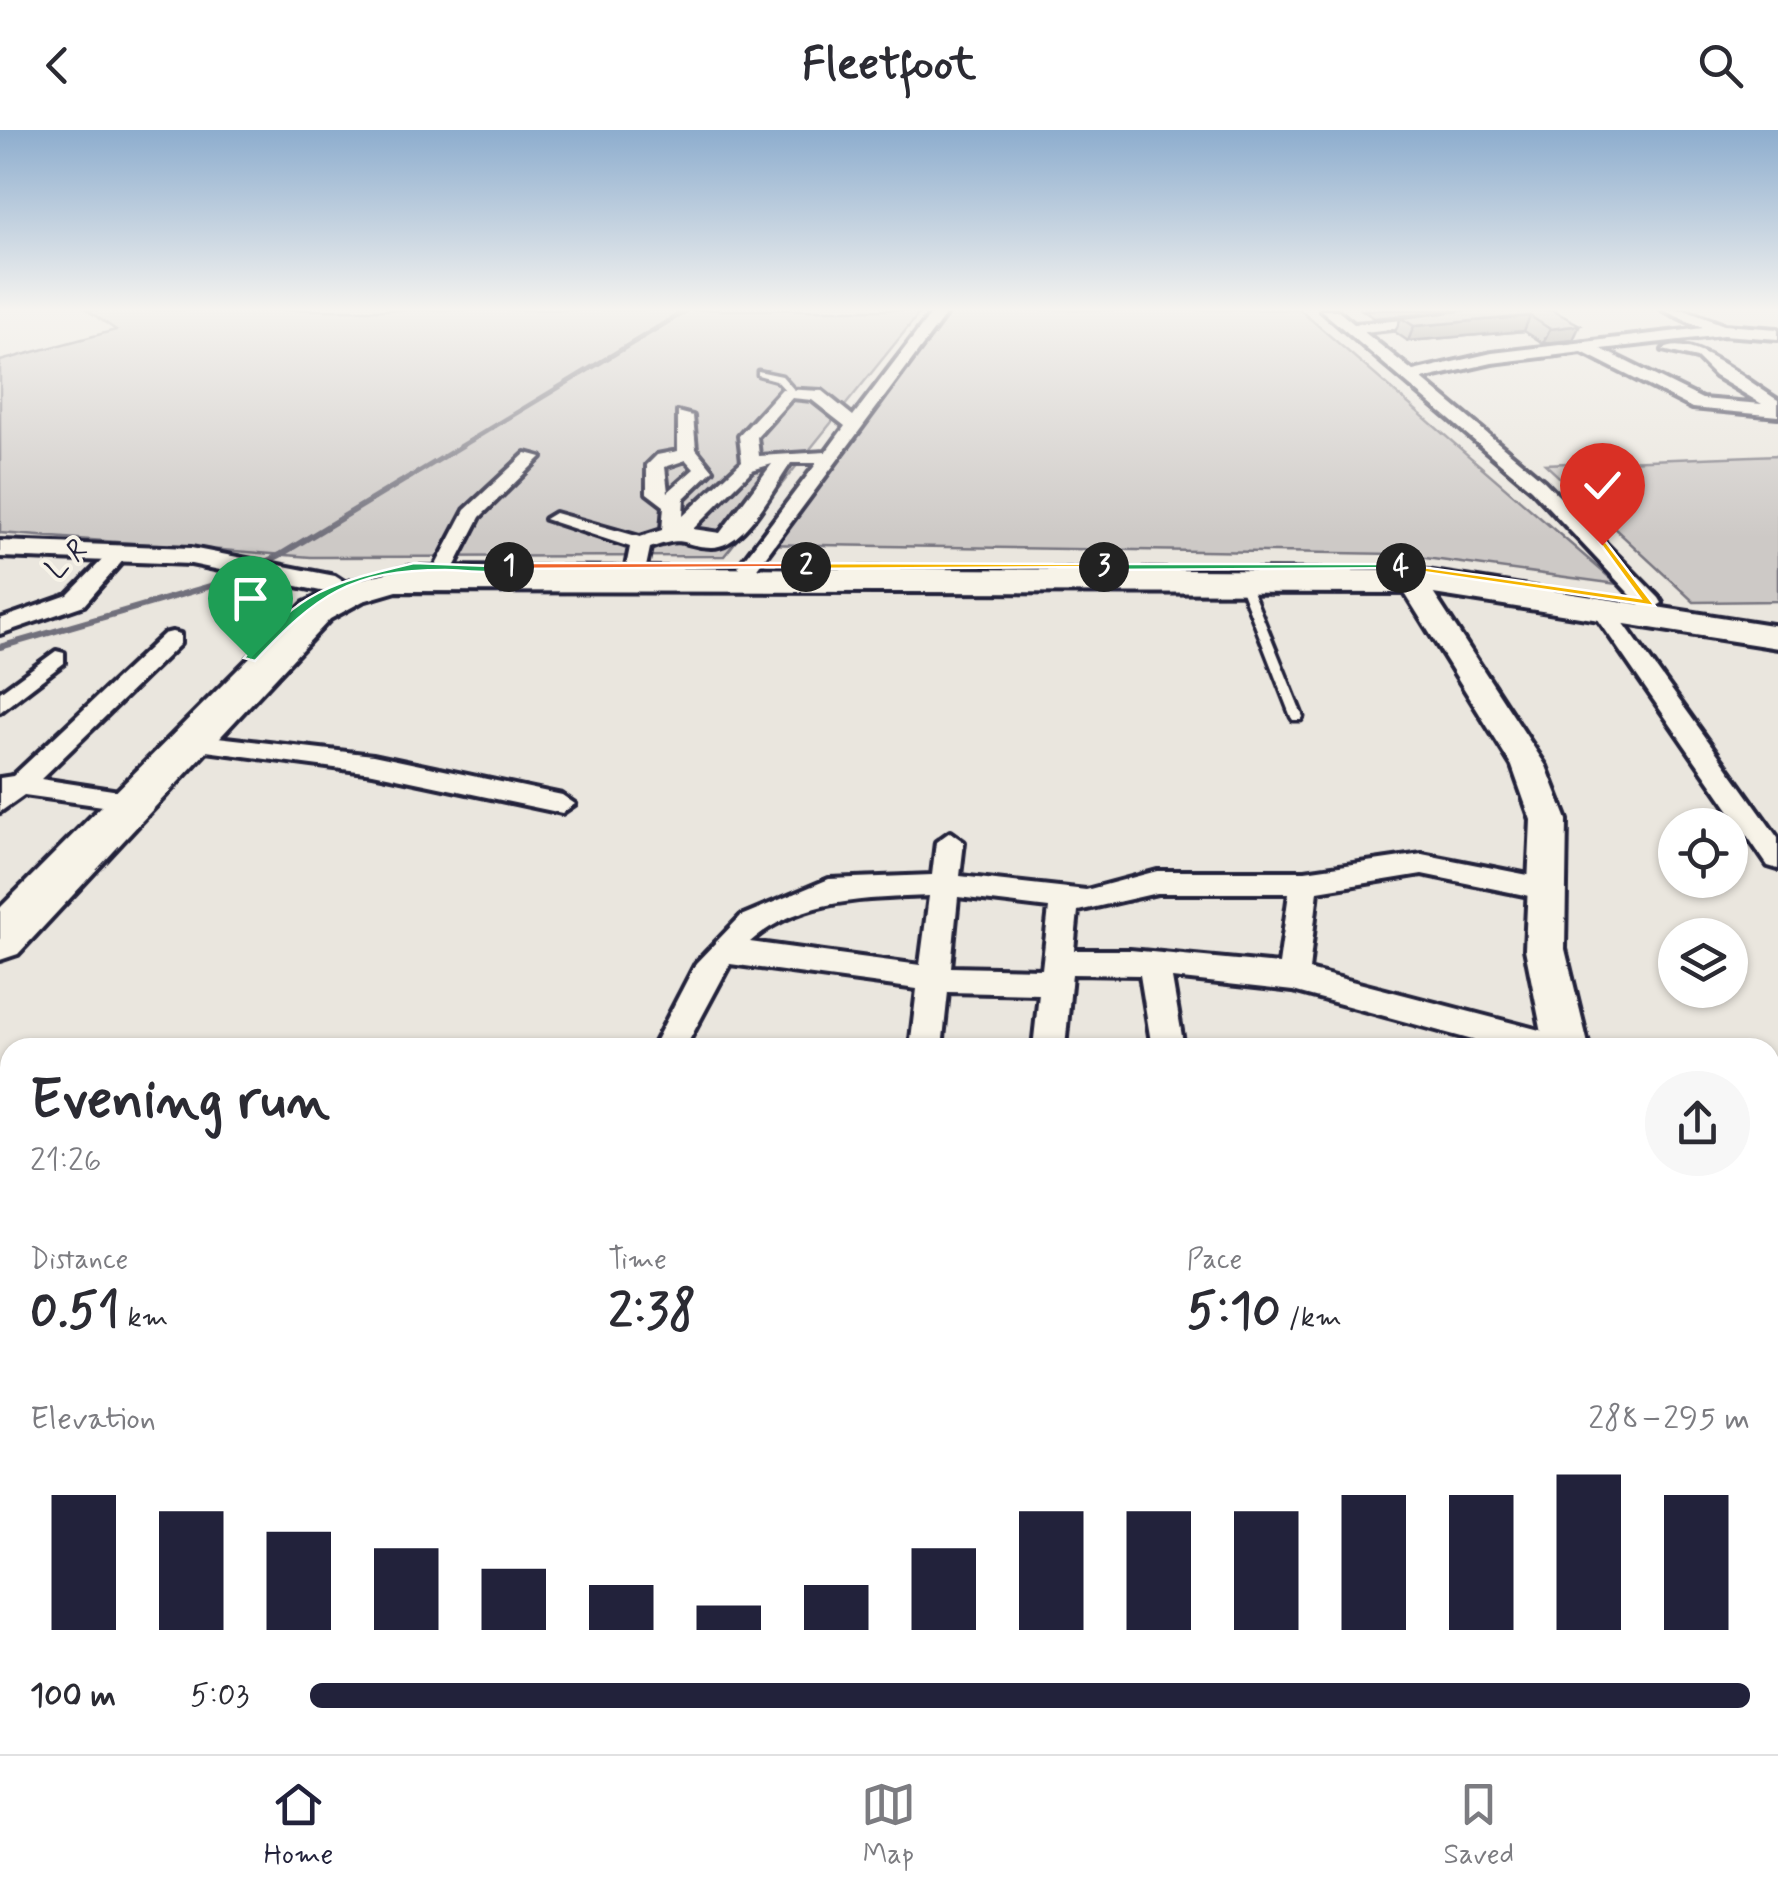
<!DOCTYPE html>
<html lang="en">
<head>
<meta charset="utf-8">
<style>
  body { margin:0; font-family:Mynerve,sans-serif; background:#f7f7f7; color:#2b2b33; height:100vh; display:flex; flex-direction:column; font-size:38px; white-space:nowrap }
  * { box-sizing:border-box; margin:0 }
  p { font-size:32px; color:#7c7c81 }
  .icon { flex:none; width:55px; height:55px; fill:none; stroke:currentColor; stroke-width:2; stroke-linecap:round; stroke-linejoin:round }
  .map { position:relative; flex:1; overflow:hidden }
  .details { position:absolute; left:0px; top:908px; width:1780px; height:718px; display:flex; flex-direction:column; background:#fff; border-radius:30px 30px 0 0; box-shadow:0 2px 8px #0004 }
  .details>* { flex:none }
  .controls { position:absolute; left:1658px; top:678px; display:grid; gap:20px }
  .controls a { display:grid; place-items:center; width:90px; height:90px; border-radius:50%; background:#fff; box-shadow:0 2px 8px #0004; font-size:50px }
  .pin { position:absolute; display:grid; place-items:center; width:85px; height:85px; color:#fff; margin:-102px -42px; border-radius:50% 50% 50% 0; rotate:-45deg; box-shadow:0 0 10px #0007 }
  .pin .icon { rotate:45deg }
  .km { position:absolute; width:50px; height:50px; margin:-25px; border-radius:50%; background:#222; color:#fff; font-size:28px; line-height:50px; text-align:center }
  .round { display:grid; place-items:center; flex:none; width:105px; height:105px; border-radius:52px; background:#f7f7f7 }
  .headline { display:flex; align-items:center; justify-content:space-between; height:170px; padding:0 30px }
  h1 { font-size:55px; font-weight:700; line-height:75px }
  .metrics { display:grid; grid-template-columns:repeat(3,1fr); gap:15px; height:170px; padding:10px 30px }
  .metrics div { display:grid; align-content:center }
  .metrics b { font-size:50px; font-weight:700 }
  .metrics small { font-size:28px; font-weight:400 }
  .metrics p { font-size:28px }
  .chart { height:280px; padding:20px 30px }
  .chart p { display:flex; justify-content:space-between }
  .chart svg { width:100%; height:180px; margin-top:10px; stroke:#22223b; stroke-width:6 }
  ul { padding:0 30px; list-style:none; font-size:32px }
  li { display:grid; grid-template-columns:160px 120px 1fr; align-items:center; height:75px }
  li i { height:25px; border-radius:12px; background:#22223b }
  header { display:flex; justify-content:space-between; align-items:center; height:130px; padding:0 30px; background:#fff; font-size:45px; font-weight:700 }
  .tabs { display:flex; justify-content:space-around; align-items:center; height:140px; border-top:2px solid #e1e1e2; background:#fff; font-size:28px; color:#7c7c81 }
  .tabs a { display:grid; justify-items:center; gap:5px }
  .tabs .current { color:#22223b }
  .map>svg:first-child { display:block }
  .green { fill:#cdc9c6; stroke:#787680; stroke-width:2.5 }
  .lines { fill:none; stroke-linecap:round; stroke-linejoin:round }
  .stream-far1 { stroke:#716f7b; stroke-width:5 }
  .stream { stroke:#716f7b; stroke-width:6 }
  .service-casing { stroke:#22223b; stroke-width:7 }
  .minor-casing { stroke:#22223b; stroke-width:8 }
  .tertiary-casing { stroke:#22223b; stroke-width:8 }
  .primary-casing { stroke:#22223b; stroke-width:8 }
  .service { fill:#f7f3e8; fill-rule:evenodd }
  .minor { fill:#f7f3e8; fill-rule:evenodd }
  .tertiary { fill:#f7f3e8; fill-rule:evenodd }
  .primary { fill:#f7f3e8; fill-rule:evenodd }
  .wall { fill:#9e9d9c; stroke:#22223b; stroke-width:2.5 }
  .shaded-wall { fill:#817f7f; stroke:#22223b; stroke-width:2.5 }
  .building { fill:#b8b6b5; stroke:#22223b; stroke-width:2.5 }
  .split-1 { fill:#22a559; stroke:#fff; stroke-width:2.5 }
  .split-2 { fill:#f0652b; stroke:#fff; stroke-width:2.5 }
  .split-3 { fill:#f5b400; stroke:#fff; stroke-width:2.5 }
  .split-4 { fill:#22a559; stroke:#fff; stroke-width:2.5 }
  .split-5 { fill:#f5b400; stroke:#fff; stroke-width:2.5 }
  .labels { text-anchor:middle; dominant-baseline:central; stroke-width:8; stroke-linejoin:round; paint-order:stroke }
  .far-street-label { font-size:30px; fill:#22223b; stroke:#f7f3e8 }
</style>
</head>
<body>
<header><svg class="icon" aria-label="back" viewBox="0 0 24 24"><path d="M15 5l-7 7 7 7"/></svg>Fleetfoot<svg class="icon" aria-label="search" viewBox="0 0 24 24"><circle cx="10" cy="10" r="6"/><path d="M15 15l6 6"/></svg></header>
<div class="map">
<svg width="1778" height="1624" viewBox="0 0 1778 1624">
  <rect width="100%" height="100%" fill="#eae6de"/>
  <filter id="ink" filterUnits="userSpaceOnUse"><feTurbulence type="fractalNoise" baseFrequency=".01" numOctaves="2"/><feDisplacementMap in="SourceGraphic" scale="20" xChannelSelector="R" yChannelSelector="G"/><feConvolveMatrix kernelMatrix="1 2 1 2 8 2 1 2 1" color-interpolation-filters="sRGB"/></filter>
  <g filter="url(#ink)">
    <!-- green -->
    <path class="green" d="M87,180H922L724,426L311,427L0,403V231L116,200Z
      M948,180H1300L1617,454L1396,424L755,414Z
      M1778,325V471L1694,472L1545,334Z"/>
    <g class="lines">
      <!-- stream-far1 -->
      <path class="stream-far1" d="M407,349L687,180"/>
      <!-- stream -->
      <path class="stream" d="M0,517L221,453L280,425L411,346"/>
      <defs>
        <path id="service" d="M758,241L782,246L796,262L789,264L776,250L758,245Z
          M1243,448L1248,451L1303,587L1301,590H1293L1291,587L1238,451Z"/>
        <path id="minor" d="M934,180H949L755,441L748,443L738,437L817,333H791C773,358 745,418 711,417C679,416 690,404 650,418L646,437L636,443L626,437L630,417L545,389L555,383L640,407L662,400L664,376L647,363V335L657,325L678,321V282L693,286L696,319L713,340L684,368L683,386L742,331L739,306L782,259L822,261L853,286ZM792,268L812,270L845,296L826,322L759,326L757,307ZM686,330L694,339L668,362L665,337ZM772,334L720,403L693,399L752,340Z
          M1321,180H1337L1354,194L1442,187L1444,190L1437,194L1364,202L1413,241L1492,223L1703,198L1663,180H1684L1724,195L1778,199V209L1723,205L1601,219L1702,269L1762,274L1715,246L1697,228L1663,220C1690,202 1751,254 1778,270V286L1692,278L1582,222L1492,233L1422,249L1544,351L1659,468L1662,473L1651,480L1643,478L1531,359Z
          M526,323L541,327L480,387L452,441H438L435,437L465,380Z
          M116,421L126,427L84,475L0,504V489L68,465L109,423Z
          M1602,472L1610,474L1778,708V739L1768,736L1591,479Z
          M172,502L180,504V514L41,649L119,661L123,668L119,675L110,677L24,665L0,682V648L13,646L164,504Z
          M56,521L64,523V533L0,582V562Z
          M192,604L373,625L562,665L575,674L562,683L373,643L183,618L179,612L183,606Z
          M950,702L964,712L960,746L1086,760L1157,741H1305L1422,724L1559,751L1563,759L1559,767L1549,770L1422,744L1318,761L1309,840L1555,904L1567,908L1571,918H1502L1293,861L1172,848L1184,918H1152L1140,845L1072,844L1065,918H1033L1039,864L948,862L942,918H910L917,859L730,834L685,918H652L696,833L741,786L829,749L932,745L936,712ZM1157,763H1289L1279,834L1130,820H1074L1078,781ZM929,766L920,835L750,812C800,768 866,769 929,766ZM958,767L1049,778L1042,839L951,837Z
          M0,1009L10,1010V1042L0,1041Z
          M10,1501V1562L0,1566V1505Z
          M266,1615H317L313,1624H262Z
          M445,1615H495L491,1624H441Z
          M526,1615H582L586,1624H530Z
          M1129,1615H1179L1182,1624H1132Z
          M1310,1615H1360L1361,1624H1311Z
          M1421,1615H1471L1474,1624H1424Z
          M1564,1615H1614L1618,1624H1568Z"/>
        <path id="tertiary" d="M0,411L191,418L335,446L349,455L335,464L191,434L0,427Z
          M1412,443L1422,446L1546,636L1567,690L1565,819L1589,918H1545L1525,819L1531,690L1512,636L1398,452Z
          M1770,1479L1778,1482V1569L1770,1565Z"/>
        <path id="primary" d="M410,437L1427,441L1778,496V518L1427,463L397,461L363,471L330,489L18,824L0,830V778L304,473L349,452Z"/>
      </defs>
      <!-- service casing -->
      <use href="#service" class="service-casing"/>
      <!-- minor casing -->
      <use href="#minor" class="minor-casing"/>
      <!-- tertiary casing -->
      <use href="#tertiary" class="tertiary-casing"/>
      <!-- primary casing -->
      <use href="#primary" class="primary-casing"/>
      <!-- service -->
      <use href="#service" class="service"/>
      <!-- minor -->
      <use href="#minor" class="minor"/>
      <!-- tertiary -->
      <use href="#tertiary" class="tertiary"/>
      <!-- primary -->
      <use href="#primary" class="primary"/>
    </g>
    <!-- wall -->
    <path class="wall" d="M1362,180H1552L1573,210L1543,213L1524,201L1408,211L1395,202L1401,188L1459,181L1374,188Z"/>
    <!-- shaded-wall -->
    <path class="shaded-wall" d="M1530,186L1524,201L1408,211L1414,196Z
      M1580,195L1573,210L1543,213L1550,199Z"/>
    <!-- building -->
    <path class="building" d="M1468,180H1552L1580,195L1550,199L1530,186L1414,196L1401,188Z"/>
  </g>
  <!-- sky -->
  <linearGradient id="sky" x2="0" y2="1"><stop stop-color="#8dadce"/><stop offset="0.44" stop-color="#f6f4f0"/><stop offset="1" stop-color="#f6f4f0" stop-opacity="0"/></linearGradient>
  <rect width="1778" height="408" fill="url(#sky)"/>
  <!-- split-1 -->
  <path class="split-1" d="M414,433L515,437C498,446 466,440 445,440C350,440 317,465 255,531L244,528C301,460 330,453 414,433Z"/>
  <!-- split-2 -->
  <path class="split-2" d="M509,433H806L812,437L505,439Z"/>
  <!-- split-3 -->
  <path class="split-3" d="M806,433L1104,434L1109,437L802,439Z"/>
  <!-- split-4 -->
  <path class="split-4" d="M1104,434H1401L1407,438L1100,440Z"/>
  <!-- split-5 -->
  <path class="split-5" d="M1599,412H1606L1655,476L1396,438L1401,434L1640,468Z"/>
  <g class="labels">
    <!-- far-street labels -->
    <g class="far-street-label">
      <text transform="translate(67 430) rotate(-41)">L R</text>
    </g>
  </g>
</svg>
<div class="controls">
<a><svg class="icon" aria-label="locate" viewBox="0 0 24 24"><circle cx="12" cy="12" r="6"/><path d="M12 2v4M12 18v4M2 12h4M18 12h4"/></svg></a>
<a><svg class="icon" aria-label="layers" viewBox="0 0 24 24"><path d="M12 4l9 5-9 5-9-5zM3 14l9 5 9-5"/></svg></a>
</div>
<div class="pin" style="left:250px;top:528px;background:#1e9e55"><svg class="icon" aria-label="arrive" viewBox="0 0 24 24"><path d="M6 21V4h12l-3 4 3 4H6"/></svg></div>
<div class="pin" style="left:1602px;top:415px;background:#d93025"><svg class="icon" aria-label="check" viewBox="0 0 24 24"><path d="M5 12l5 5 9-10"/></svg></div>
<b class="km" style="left:509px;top:437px">1</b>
<b class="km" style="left:806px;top:437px">2</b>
<b class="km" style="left:1104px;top:437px">3</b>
<b class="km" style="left:1401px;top:438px">4</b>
<section class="details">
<div class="headline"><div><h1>Evening run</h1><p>21:26</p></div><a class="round"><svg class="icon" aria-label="share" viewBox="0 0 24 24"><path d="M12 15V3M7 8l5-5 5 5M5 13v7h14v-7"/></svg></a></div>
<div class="metrics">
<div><p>Distance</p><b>0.51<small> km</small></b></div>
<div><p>Time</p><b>2:38</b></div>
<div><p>Pace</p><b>5:10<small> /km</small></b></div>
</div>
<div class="chart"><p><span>Elevation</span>288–295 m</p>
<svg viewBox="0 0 160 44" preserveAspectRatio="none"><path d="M5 44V11M15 44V15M25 44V20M35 44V24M45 44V29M55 44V33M65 44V38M75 44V33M85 44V24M95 44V15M105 44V15M115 44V15M125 44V11M135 44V11M145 44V6M155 44V11"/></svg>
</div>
<ul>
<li><b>100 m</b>5:03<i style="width:100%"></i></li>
</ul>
</section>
</div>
<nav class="tabs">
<a class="current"><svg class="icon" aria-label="home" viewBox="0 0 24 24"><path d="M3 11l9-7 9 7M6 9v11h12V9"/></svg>Home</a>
<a><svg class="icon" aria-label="map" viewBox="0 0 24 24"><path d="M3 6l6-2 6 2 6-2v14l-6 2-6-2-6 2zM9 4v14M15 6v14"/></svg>Map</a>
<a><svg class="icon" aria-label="saved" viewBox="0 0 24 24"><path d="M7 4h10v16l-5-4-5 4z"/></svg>Saved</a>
</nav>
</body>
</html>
